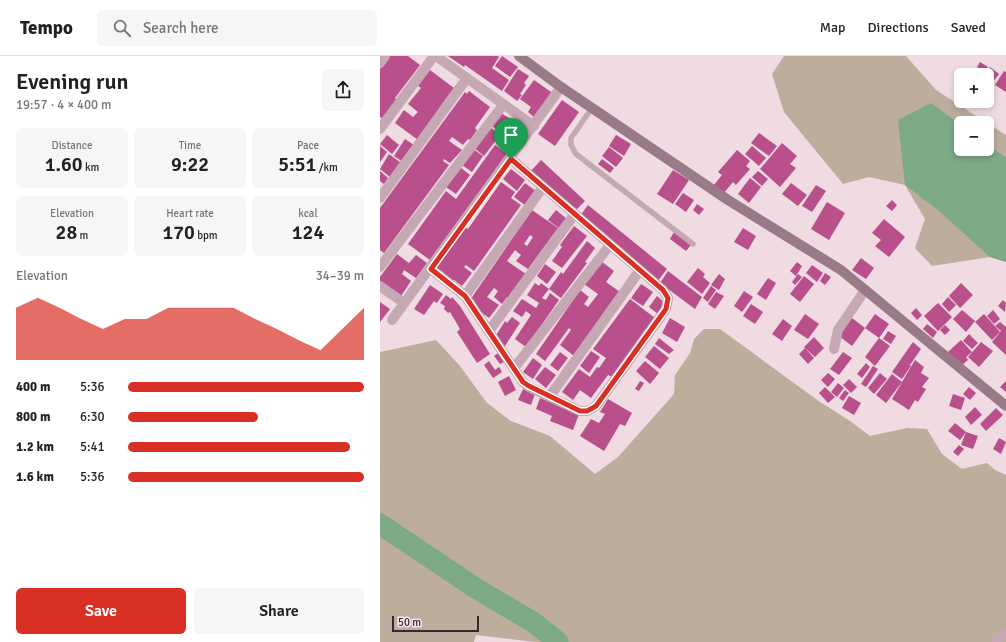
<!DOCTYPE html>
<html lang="en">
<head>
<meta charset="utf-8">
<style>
  body { margin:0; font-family:Signika,sans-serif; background:#f6f6f6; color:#222; height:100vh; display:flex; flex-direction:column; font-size:15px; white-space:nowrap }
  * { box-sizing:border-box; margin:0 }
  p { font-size:13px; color:#767676 }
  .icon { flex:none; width:22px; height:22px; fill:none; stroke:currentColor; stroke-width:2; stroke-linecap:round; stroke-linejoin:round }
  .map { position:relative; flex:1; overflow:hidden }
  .side { display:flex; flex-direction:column; background:#fff; width:380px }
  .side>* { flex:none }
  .controls { position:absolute; left:574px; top:12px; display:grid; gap:8px }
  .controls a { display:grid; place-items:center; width:40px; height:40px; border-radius:6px; background:#fff; box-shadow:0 2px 6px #0003; font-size:20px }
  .scale { position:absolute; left:12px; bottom:10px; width:87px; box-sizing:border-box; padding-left:4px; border:2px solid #33282d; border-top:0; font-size:11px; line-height:14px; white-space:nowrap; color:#33282d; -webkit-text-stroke:3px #f7e7eb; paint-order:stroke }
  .pin { position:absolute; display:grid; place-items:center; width:34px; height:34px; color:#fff; margin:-41px -17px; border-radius:50% 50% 50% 0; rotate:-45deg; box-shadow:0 0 4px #0007 }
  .pin .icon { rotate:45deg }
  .round { display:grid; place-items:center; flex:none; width:42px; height:42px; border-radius:6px; background:#f6f6f6 }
  .summary { display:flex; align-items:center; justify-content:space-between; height:68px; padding:0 16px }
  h1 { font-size:22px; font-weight:600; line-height:30px }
  .metrics { display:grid; grid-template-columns:repeat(3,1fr); gap:6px; height:68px; padding:4px 16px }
  .metrics div { display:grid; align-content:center; border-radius:6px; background:#f6f6f6; text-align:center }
  .metrics b { font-size:20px; font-weight:600 }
  .metrics small { font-size:11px; font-weight:400 }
  .metrics p { font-size:11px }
  .chart { height:112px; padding:8px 16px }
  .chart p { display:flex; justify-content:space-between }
  .chart svg { width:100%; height:72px; margin-top:4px; fill:#d93025; opacity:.7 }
  .button { display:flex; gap:8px; margin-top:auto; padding:8px 16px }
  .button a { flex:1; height:46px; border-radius:6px; background:#d93025; color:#fff; font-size:16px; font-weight:600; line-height:46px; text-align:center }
  .button a+a { background:#f6f6f6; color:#222 }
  ul { padding:0 16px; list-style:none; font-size:13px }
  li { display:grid; grid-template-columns:64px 48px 1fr; align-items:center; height:30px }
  li i { height:10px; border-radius:5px; background:#d93025 }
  header { display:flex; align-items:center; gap:24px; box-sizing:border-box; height:56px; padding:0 20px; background:#fff; border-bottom:1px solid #e0e0e0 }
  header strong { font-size:19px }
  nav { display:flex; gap:22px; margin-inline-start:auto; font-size:14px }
  .search { width:280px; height:36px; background:#f6f6f6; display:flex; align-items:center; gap:10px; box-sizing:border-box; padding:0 14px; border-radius:6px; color:#767676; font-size:15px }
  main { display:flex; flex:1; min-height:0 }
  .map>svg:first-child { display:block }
  .green { fill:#bcad9d }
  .water { fill:#7da987 }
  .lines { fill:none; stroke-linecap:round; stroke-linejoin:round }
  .river { stroke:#7da987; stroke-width:21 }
  .building { fill:#b94f8b; fill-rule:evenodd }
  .lane { stroke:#c5a8b3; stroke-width:5.5 }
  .street { stroke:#c5a8b3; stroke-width:10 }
  .secondary { stroke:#997a88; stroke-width:10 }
  .route-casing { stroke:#fff; stroke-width:8 }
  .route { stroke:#d93025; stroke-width:5 }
</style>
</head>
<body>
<header>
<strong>Tempo</strong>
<div class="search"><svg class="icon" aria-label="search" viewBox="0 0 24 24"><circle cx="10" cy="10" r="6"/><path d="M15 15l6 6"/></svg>Search here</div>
<nav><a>Map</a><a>Directions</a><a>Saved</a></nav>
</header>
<main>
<section class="side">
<div class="summary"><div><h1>Evening run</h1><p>19:57 · 4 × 400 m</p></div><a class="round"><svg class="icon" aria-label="share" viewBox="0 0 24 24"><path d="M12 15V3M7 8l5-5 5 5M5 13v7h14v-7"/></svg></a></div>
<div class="metrics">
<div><p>Distance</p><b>1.60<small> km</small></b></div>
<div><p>Time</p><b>9:22</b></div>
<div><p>Pace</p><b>5:51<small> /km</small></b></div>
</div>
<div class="metrics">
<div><p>Elevation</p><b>28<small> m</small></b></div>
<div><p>Heart rate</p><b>170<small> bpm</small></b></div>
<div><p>kcal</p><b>124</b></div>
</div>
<div class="chart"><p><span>Elevation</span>34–39 m</p>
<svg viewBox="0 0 160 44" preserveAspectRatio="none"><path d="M0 44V12L10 6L20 12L30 19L40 25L50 19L60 19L70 12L80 12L90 12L100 12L110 19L120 25L130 32L140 38L150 25L160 12V44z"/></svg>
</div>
<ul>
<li><b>400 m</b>5:36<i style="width:100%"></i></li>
<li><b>800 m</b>6:30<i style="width:55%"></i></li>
<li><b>1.2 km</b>5:41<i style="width:94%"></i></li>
<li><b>1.6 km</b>5:36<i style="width:100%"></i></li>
</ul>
<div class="button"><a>Save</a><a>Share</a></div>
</section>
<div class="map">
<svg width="626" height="586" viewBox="0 0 626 586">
  <rect width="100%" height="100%" fill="#efdbe1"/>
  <!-- green -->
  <path class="green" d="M404,0H526L556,34L607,67H581V93H607V67L626,79V206L610,201L552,210L535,192L545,163L525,129L489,121L463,128L404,56L392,18Z
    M324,273H340L440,346L470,365L490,380L527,372L547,373L562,398L582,413L607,407L615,414L626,419V586H155L96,579L94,586H0V296L56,284L80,310L107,347L131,365L170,380L215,418L238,401L294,338L295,319L310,297L314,283Z"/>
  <!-- water -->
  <path class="water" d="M551,47L581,69V93H607V88L626,102V206L610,201L559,155L525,129L518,64Z"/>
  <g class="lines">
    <!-- river -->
    <path class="river" d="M0,468L97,533L153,566L178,586"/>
  </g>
  <!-- building -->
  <path class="building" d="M10,0H28L40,9L15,42L17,44L3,63L0,61V13Z
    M68,0H118L119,1L112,12L129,24L122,35L85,9L84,11Z
    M122,0L138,11L130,21L115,10Z
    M600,6L608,11L605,16L597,11Z
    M610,11L619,18L612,27L607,23V19H604Z
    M138,13L149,20L144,27L146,29L140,38L142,39L137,45L124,35Z
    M50,14L74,32L62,48L64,49L38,84L15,67L24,54L33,61L38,56L28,48L41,32L38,30Z
    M624,15L626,16V36L615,29Z
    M154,24L174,38L156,63L148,56L151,51L140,43Z
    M89,35L110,51L95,72L97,74L90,84L88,83L83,89L72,81L69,85L82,94L70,107L64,103L63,105L69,109L4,197L0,194V152L85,36L87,38Z
    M182,44L199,56L175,90L158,78Z
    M121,57L132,64L122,78L112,70Z
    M110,71L120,79L104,100L94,92Z
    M131,71L143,80L131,96L118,88Z
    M379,77L397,90L389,100L371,87Z
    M7,79L19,89L12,98L0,88Z
    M236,79L251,88L244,100L229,90Z
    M25,83L34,89L23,106L14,100Z
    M402,87L417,100L410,108L416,112L400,131L380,113Z
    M115,89L127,98L50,204L28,188L66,135L76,143Z
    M0,90L7,96L0,106Z
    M372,90L386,102L379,110L365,98Z
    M229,91L243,102L236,111L222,100Z
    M93,93L103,100L92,116L82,109Z
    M357,94L370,105L366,110L370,113L356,129L353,126L344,137L334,129L342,119L338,116Z
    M9,98L21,107L10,121L0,113Z
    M222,103L234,112L230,117L218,108Z
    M161,104L205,145L196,154L150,116Z
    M80,111L90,119L76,138L66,131Z
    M131,113L145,124L137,135L123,123Z
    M293,114L309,124L293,148L277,138Z
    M0,115L8,122L4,128L0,125Z
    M378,115L388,123L382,130L372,121Z
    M370,122L381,131L369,147L358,138Z
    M121,126L135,136L131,142L141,149L94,215L86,209L84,211L92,217L82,230L74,224L72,225L55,212L85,171L88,173Z
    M145,127L157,136L146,150L134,141Z
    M411,127L427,139L418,150L402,138Z
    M436,129L446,135L432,156L422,150Z
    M303,137L314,144L306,156L295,148Z
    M512,144L517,149L512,155L506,150Z
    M447,146L465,157L449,184L431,173Z
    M317,148L324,153L319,159L313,154Z
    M208,149L287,213L277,226L200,160Z
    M152,154L178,172L148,213L136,205L141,199L135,194L127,205L146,218L128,242L127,241L122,248L114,241L118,235L114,232L107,241L119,249L109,262L98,254L90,244ZM150,179L153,181L147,190L144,188Z
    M176,154L187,163L180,173L168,164Z
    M504,163L525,181L509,201L495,190L501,184L492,177Z
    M194,170L207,180L182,212L172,205L182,191L180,189Z
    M363,172L376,180L368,194L354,186Z
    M294,176L311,189L306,195L290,183Z
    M207,185L215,192L205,206L207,207L181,242L169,233L181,216L183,218Z
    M17,198L29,207L36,199L47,207L36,222L24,214L22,218L31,225L21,240L0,229V221Z
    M481,202L494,212L486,223L472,214Z
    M221,205L234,215L226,226L240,236L194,300L180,289L191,274L189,272L165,305L156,298L200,234L209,241L204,248L208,251L218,238L204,228Z
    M417,206L422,210L416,220L410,215Z
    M165,208L176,216L167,228L157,220Z
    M432,209L443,217L437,226L426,217Z
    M318,212L325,218L323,221L330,227L322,238L307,226Z
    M288,215L322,241L315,253L280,227Z
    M445,217L451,221L445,229L440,225Z
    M339,218L345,223L339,234L331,229Z
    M418,218L422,221L415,229L412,226Z
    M424,220L434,228L420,246L410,238Z
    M388,222L396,227L386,244L377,238Z
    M155,227L159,230L161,227L169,233L162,242L166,244L170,237L179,244L146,291L135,283L151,259L146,255L142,261L133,255L142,243L156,252L159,247L147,239Z
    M581,227L593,239L580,252L569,240Z
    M261,228L273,236L263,250L251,242Z
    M50,229L63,238L57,247L54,245L44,259L34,253Z
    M331,230L336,234L328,246L323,242Z
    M364,235L373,241L362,256L354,250Z
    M336,236L344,240L335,253L328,248Z
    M66,239L71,243L72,241L80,250L110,298L97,307L77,276L80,273L70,256L68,257L64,253L65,250L60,247Z
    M277,240L286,248L278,258L269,251Z
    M568,241L576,249L569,256L562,248Z
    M250,243L275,262L232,321L228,319L211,342L200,334L193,344L182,336L199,313L210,321L217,311L219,312L226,302L213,293Z
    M623,244L626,247L625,256L618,250Z
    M0,246L10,253L0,266Z
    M558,247L572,261L558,275L544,260Z
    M371,248L383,256L375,268L363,260Z
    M536,252L542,259L537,264L531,257Z
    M582,254L595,265L586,276L573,263Z
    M613,254L620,263L614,268L607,260Z
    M425,258L439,268L428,283L414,274Z
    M495,258L509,268L499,282L485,272Z
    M604,258L620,276L612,284L595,266Z
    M132,261L140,267L123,293L115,281L125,265L127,267Z
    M290,262L305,271L297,286L282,277Z
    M472,262L485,272L472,290L459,280Z
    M403,263L412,270L402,285L392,278Z
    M620,266L626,271V299L612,286L621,275L615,270Z
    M547,268L557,276L553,282L543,273Z
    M565,269L570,274L565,279L560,274Z
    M508,275L516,280L511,288L503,283Z
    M589,278L598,287L592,293L583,285Z
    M434,281L444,292L435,301L424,291Z
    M279,282L294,294L289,298L275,288Z
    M499,282L510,290L495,310L485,301Z
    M581,284L592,296L586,301L588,304L581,310L568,296Z
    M533,286L541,293L530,309L521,303Z
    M601,286L613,295L599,311L588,301Z
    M274,290L289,302L280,313L265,301Z
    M425,292L434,302L428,308L419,298Z
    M211,295L220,301L209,317L200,310Z
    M180,296L188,302L178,315L170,309Z
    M463,296L472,302L459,319L450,313Z
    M118,297L124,306L120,308L114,300Z
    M153,302L162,309L153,323L143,316Z
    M521,303L531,310L522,323L512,316Z
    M535,304L544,311L541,317L549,322L542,331L546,333L538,346L535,344L529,354L512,343Z
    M109,305L115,314L119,311L122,316L113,322L104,309Z
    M265,305L279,317L270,328L256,315Z
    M486,307L490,311L482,322L477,318Z
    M493,310L498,313L486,331L481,328Z
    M165,311L176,319L166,332L155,323Z
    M448,317L455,323L448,331L441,324Z
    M500,317L507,323L494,338L488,332Z
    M512,318L522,326L506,347L496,339Z
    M129,320L136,334L125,340L118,326Z
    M469,323L477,331L471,337L463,329Z
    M260,325L264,327L259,335L255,333Z
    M626,325V336L620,331Z
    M458,327L464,332L457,341L451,336Z
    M445,331L455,341L448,347L439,337Z
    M589,331L596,337L590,344L583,338Z
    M143,333L155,338L151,349L138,344Z
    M465,334L469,337L463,345L459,342Z
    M573,338L585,342L581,354L569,350Z
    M469,340L481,347L474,359L462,352Z
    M160,342L199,358L193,374L170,365L172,360L156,353Z
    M228,343L252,357L245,370L240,368L224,395L200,380L211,363L219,367L225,358L220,356Z
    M595,351L602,359L591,369L585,361Z
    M616,352L623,359L606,375L600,368Z
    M575,367L586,376L598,380L593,393L581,389L586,376L580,384L568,375Z
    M619,382L626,386L621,398L613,393Z
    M579,389L584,393L578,400L573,396Z"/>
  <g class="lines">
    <!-- lane -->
    <path class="lane" d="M212,52L191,82V89L196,98L313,188"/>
    <!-- street -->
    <path class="street" d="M56,0L154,70
      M0,7L5,0
      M0,73L54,0
      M0,142L87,22
      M0,211L123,49
      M51,213L85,240L143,326L149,331L200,355H207L216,350L286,253L288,242L283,234L131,103
      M0,230L24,247
      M85,240L163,131
      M12,264L181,31
      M109,275L194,159
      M454,293L458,274L485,234
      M135,311L230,189
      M170,340L260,214
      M616,586L626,576"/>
    <!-- secondary -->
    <path class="secondary" d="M139,0L181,31L348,144L461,214L626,350"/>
  </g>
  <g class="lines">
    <defs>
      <path id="route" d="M131,103L283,234L288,242L286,253L216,350L207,355H200L149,330L143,326L85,240L51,213Z"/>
    </defs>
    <!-- route casing -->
    <use href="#route" class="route-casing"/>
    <!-- route -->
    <use href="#route" class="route"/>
  </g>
</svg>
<div class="controls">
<a>+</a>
<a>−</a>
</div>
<div class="scale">50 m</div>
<div class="pin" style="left:131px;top:103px;background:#1e9e55"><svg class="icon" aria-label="arrive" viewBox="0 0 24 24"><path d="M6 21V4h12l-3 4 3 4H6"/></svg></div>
</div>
</main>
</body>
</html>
